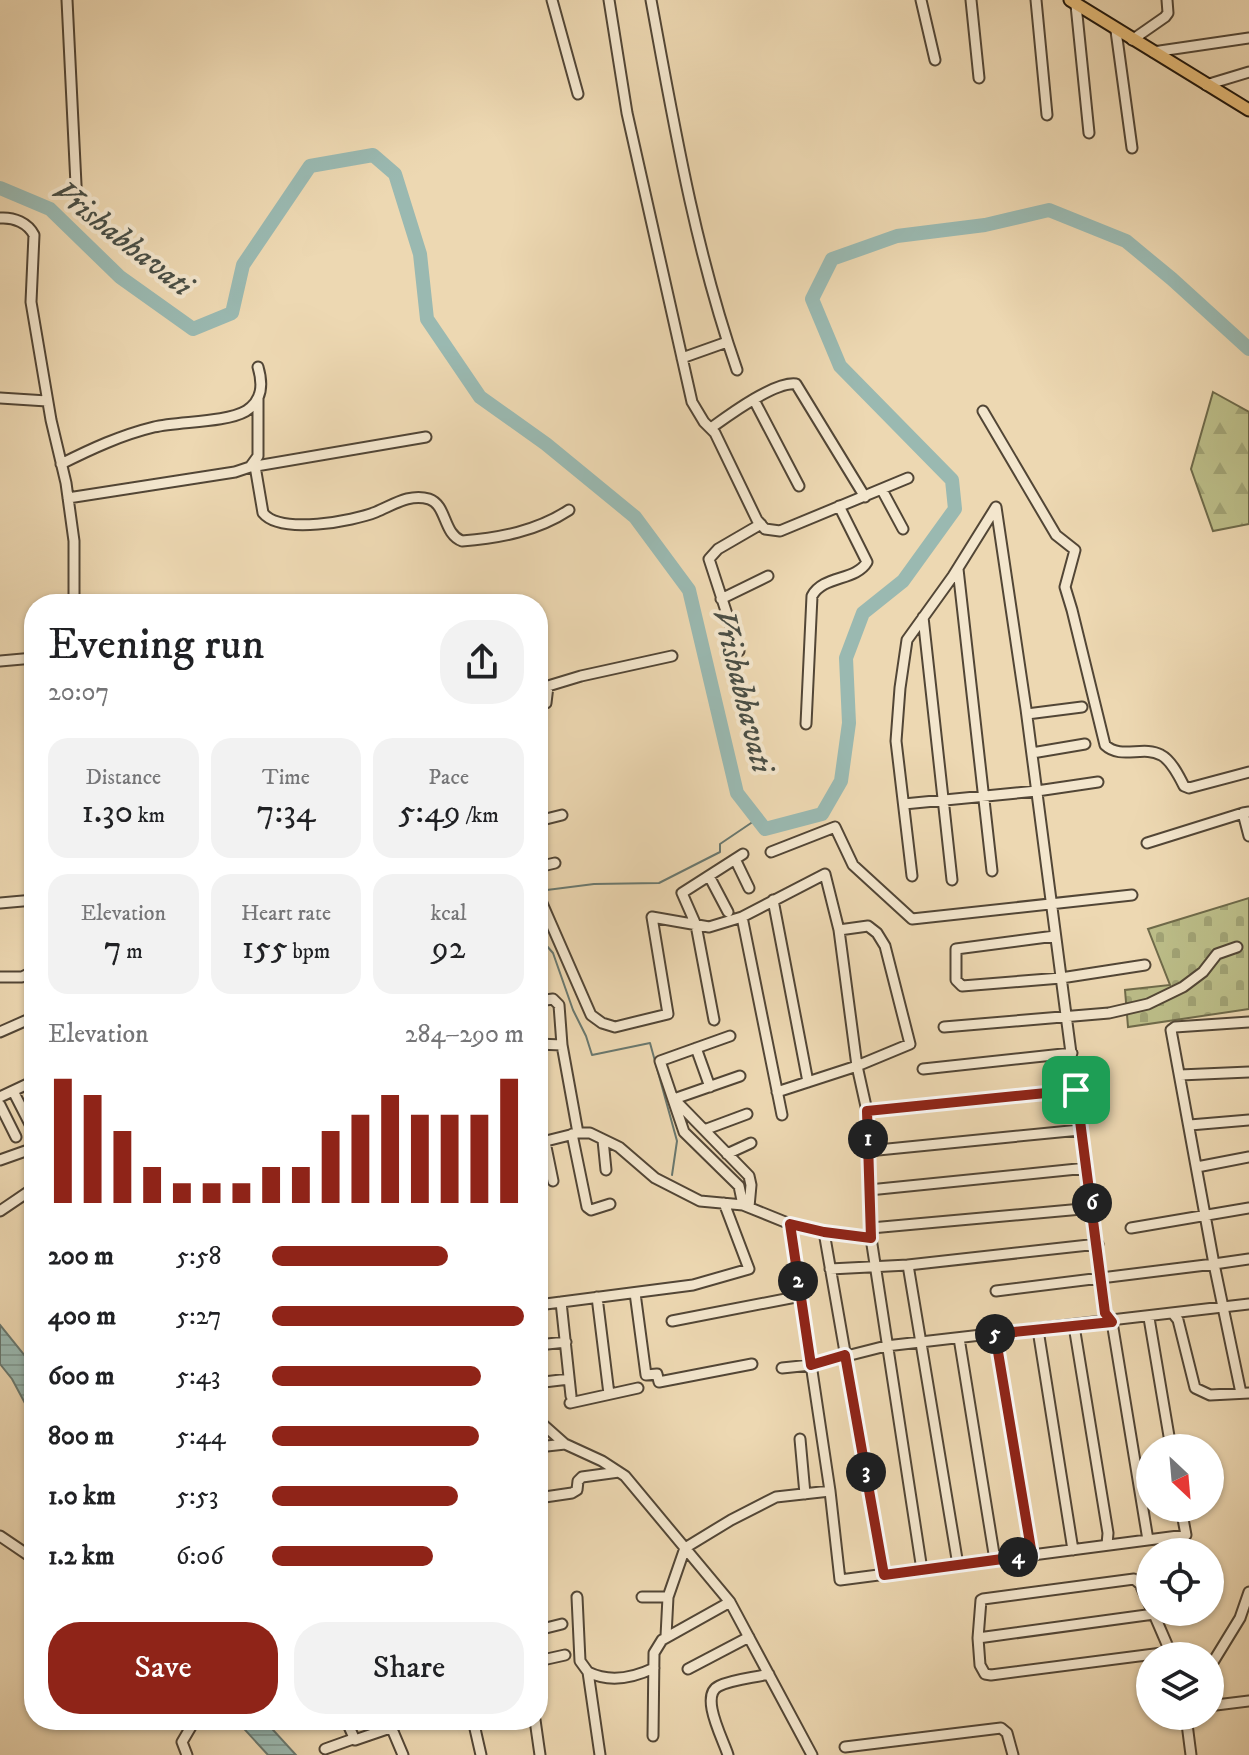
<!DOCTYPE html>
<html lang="en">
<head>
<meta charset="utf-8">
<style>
  body { margin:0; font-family:"IM FELL DW Pica",serif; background:#f2f2f2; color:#202124; height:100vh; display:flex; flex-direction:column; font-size:30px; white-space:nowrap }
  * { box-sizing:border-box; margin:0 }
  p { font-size:26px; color:#757577 }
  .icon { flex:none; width:44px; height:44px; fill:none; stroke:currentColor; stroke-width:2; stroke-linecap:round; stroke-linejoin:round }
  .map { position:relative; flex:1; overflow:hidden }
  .side { position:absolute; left:24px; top:594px; width:524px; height:1136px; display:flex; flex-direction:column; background:#fff; border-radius:32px; box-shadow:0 2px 6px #0004 }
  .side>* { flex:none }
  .needle { width:52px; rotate:154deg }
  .fabs { position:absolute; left:1136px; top:1434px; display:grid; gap:16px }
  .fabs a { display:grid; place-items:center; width:88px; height:88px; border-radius:50%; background:#fff; box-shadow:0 2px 6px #0004; font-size:40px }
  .pin { position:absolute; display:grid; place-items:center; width:68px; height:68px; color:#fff; margin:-34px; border-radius:16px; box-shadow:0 4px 12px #0006 }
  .km { position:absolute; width:40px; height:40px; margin:-20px; border-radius:50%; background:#222; color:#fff; font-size:22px; line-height:40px; text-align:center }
  .round { display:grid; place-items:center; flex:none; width:84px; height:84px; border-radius:32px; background:#f2f2f2 }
  .overview { display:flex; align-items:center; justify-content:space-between; height:136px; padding:0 24px }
  h1 { font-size:44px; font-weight:600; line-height:60px }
  .figures { display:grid; grid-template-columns:repeat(3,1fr); gap:12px; height:136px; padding:8px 24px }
  .figures div { display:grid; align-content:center; border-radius:20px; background:#f2f2f2; text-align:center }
  .figures b { font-size:34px; font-weight:600 }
  .figures small { font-size:22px; font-weight:400 }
  .figures p { font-size:22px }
  .chart { height:224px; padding:16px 24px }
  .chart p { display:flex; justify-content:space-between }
  .chart svg { width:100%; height:144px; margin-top:8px; stroke:#8f2418; stroke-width:6 }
  .button { display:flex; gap:16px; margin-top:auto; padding:16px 24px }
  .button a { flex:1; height:92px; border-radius:32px; background:#8f2418; color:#fff; font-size:32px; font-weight:600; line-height:92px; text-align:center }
  .button a+a { background:#f2f2f2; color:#202124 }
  ul { padding:0 24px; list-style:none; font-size:26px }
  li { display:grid; grid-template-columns:128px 96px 1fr; align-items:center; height:60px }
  li i { height:20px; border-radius:10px; background:#8f2418 }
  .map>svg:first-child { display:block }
  .forest { fill:url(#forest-firs); stroke:#6e6a4a; stroke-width:2 }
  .cemetery { fill:url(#cemetery-stones); stroke:#6e6a4a; stroke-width:2 }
  .water { fill:url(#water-rules); stroke:#69786f; stroke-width:2 }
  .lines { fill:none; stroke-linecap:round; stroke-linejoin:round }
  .stream { stroke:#69786f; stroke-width:2 }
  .river { stroke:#9ab9b1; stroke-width:14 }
  .minor-casing { stroke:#524636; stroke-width:13 }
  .major-casing { stroke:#1f160c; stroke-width:15 }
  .minor { stroke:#f3e6cd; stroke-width:9 }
  .major { stroke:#e6bc79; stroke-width:11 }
  .route-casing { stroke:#fff; stroke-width:16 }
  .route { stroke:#8f2418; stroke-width:10 }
  .labels { text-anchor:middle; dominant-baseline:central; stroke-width:8; stroke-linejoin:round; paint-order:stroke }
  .water-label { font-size:32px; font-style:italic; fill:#4a4f46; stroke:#f3e6cd }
</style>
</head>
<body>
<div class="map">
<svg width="1249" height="1755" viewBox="0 0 1249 1755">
  <defs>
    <pattern id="forest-firs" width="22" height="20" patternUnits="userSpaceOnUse" patternTransform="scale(2)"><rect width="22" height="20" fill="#bcbe89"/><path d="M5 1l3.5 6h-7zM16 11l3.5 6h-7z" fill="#a1a375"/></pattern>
    <pattern id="cemetery-stones" width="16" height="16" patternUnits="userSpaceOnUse" patternTransform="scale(2)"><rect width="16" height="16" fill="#bcbe89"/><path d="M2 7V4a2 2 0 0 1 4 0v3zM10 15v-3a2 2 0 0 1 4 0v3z" fill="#a1a375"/></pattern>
    <pattern id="water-rules" width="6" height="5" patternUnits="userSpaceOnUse" patternTransform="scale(2)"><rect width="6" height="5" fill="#9ab9b1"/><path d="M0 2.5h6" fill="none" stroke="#849e97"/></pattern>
  </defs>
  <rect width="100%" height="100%" fill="#edd8b2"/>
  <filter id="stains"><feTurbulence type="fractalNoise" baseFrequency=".0025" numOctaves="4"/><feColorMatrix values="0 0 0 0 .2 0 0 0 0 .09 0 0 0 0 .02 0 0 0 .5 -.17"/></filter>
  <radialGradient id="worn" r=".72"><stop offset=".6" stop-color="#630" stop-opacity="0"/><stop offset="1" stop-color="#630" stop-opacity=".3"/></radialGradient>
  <!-- forest -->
  <path class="forest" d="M1213,392L1249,412V524L1213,531L1191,469Z"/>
  <!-- cemetery -->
  <path class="cemetery" d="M1249,898V1009L1128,1027L1125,990L1170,985L1148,929Z"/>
  <!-- water -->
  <path class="water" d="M0,1325L34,1367V1420L12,1379L0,1364Z
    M236,1720H264L296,1755H268Z"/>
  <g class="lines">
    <!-- stream -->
    <path class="stream" d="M539,891L594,884L659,883L720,852V844L757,819
      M538,936L553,953L573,1010L586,1036L592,1055L650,1043L677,1141L672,1175"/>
    <!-- river -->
    <path class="river" d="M0,188L50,209L120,277L193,329L232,313L243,265L310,166L373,155L395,174L420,254L427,319L480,397L546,444L635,517L689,590L737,793L765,829L822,814L841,781L849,723L846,658L863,613L903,581L955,509L952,480L840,366L812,299L832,259L897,236L985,225L1049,210L1126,241L1172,279L1249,349"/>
    <defs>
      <path id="minor" d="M67,0L77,205
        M552,0L578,94
        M609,0L627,113L692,402L704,422L715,433L757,520L765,529L780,531L908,478
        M651,0C674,125 695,249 737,370
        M921,0L935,60
        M971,0L979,78
        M1036,0L1047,115
        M1076,5L1089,133
        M1116,31L1132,148
        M1132,40L1165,17L1168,13L1167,0
        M1153,52L1249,38
        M1206,85L1249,72
        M0,218C14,217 28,223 34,235L31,302L51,420L66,483L74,541V604
        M682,358L727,342
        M0,398L47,401
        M754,400L799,486
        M983,411L1056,535L1075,550L1065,587L1072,610L1105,745C1121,760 1143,745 1161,755C1171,760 1179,776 1184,786L1189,788L1249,772
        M711,428C729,415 775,381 796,384L865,497
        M61,464C91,449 121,435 154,427C178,421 225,423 246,411C263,400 263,384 258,367
        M255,466L263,513C281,535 353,521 376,512C393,505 410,493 429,499C447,505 443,534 462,541C500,538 537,531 569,510
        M250,467L426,437
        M882,490L903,529
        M68,498L235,472L250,467L258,456V399
        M958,569L992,871
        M721,599L768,576
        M923,617L952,880
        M739,651L709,559L718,549L761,524
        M0,661L34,658
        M538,705L546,703L548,686L581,676L672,656
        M1027,714L1082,707
        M806,724L812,596C823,575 856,581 867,562L839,506
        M1032,753L1085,744
        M904,804L1037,791L1098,782
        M1249,812L1243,813L1249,836
        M538,821L562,815
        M1147,843L1243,813
        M771,852L835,827L853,865L912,919L1132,895
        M735,859L749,888
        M538,867L555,863
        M709,876L728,912
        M912,876L896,741L900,688L907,640L953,576L996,507L1026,709L1105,1313L1112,1322L1148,1540
        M538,894L591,1015L602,1023L615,1027L668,1014L652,917L709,927L742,917
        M773,900L808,1082
        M0,903L34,900
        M1055,936L956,949V980L962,986L1061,978L1145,965
        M0,977H22L34,971
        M538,1001L553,999L559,1005L562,1045
        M714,1020L696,925L682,893L743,854
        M1249,1022L1175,1027L1171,1030L1214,1264L1249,1259
        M944,1027L1109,1013L1148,1004L1183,987L1203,972L1217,954L1237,947
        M0,1032L34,1017
        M730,1036L660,1061L684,1132L739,1186L743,1205
        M538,1044L562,1045L578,1133
        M696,1048L710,1087
        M923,1069L1072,1053
        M1180,1075L1249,1072
        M740,1076L674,1099L749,1176L751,1185L749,1207
        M13,1091L34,1132
        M777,1092L857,1066L910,1044L885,946L877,933L868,926L839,930
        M0,1097L34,1081
        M0,1105L16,1137
        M867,1111L1076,1090
        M782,1115L742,917L825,874L839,930L857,1066L867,1111L871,1238L922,1570
        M1190,1125L1249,1120
        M704,1130L747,1114
        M572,1134L587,1207L591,1210L610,1204
        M603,1140L606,1170
        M545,1142L553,1181
        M538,1143L578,1133H590L619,1147L655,1178L700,1201L743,1205L790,1224L824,1232L871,1238
        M868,1151L1080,1130
        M727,1154L751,1143
        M0,1160L34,1148
        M1197,1167L1249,1157
        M869,1190L1087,1168
        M0,1211L34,1188
        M790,1224L830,1491L840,1580L1186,1535L1181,1508
        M871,1228L1093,1208
        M1131,1228L1249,1208
        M824,1232L884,1575
        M908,1265L958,1565
        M830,1269L908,1265L1098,1244
        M996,1291L1214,1264L1241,1393
        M635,1293L646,1375L657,1374L659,1382L752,1364
        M597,1297L609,1394
        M561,1302L571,1396
        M538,1305L693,1285L749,1269L724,1203
        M1174,1315L1178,1320L1195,1388L1210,1395L1249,1393
        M1149,1318L1171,1448
        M672,1321L801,1296
        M1074,1326L1108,1533L1107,1545
        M1038,1330L1073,1550
        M995,1334L1032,1555
        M959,1338L995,1560
        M538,1345L566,1342
        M782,1368L811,1365L886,1346L1249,1304
        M544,1382L569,1379
        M570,1403L638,1388
        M538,1420L565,1444L602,1461L625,1476L730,1602L812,1755
        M800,1439L805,1494
        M538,1447L565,1444
        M538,1498L572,1493L577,1490L578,1481L582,1477L619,1472
        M0,1536L34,1559
        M577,1597L580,1661L588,1672L600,1755
        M642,1597H668L666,1636
        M668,1597L685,1548L731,1520L776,1497L830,1491
        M1150,1606L1140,1584L1134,1579L983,1599L981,1600L978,1638L1154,1614
        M1153,1612L1172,1656
        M538,1630L562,1624
        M978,1638L980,1665L985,1674L991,1675L1170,1652
        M538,1661L565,1655
        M1210,1667L1240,1618L1249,1592
        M688,1669L749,1637
        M588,1672C610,1683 633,1678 654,1668
        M1210,1700L1216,1705L1249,1701
        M1186,1716L1191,1755
        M346,1720L355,1740L393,1727
        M473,1720L481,1755
        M535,1720L540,1755
        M653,1736L654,1653L662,1640L730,1602
        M845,1747L1001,1728L1007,1733L1013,1755
        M325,1749L353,1739
        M187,1755L182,1742L195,1720
        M403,1755L392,1729L397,1724L413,1720
        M728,1755C723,1739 699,1695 719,1686C734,1679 753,1678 769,1674"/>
      <path id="major" d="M1070,0L1249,110"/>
    </defs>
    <!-- minor casing -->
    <use href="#minor" class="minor-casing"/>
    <!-- major casing -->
    <use href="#major" class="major-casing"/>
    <!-- minor -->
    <use href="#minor" class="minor"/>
    <!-- major -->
    <use href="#major" class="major"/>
  </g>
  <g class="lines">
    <defs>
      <path id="route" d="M1076,1090L1105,1313L1112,1322L995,1334L1032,1555L884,1575L845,1355L811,1365L790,1224L824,1232L871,1238L867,1111Z"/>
    </defs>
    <!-- route casing -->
    <use href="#route" class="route-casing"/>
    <!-- route -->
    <use href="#route" class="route"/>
  </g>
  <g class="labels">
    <!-- water labels -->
    <g class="water-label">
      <text transform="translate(122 239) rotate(38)">Vrishabhavati</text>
      <text transform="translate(742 691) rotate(76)">Vrishabhavati</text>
    </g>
  </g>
  <rect width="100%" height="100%" filter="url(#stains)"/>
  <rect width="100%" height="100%" fill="url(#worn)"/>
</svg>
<div class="fabs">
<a><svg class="needle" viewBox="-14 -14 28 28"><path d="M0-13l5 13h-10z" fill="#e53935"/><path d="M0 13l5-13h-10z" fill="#757577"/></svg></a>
<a><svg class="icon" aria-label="locate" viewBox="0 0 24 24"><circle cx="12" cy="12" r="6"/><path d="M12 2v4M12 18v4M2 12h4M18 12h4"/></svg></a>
<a><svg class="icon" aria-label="layers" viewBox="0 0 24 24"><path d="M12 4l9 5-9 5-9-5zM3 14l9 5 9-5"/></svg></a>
</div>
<div class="pin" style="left:1076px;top:1090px;background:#1e9e55"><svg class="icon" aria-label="arrive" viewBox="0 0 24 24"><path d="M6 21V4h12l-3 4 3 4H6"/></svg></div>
<b class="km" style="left:868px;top:1139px">1</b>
<b class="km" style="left:798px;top:1281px">2</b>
<b class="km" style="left:866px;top:1472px">3</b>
<b class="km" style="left:1018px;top:1557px">4</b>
<b class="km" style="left:995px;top:1334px">5</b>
<b class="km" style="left:1092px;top:1203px">6</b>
<section class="side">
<div class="overview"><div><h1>Evening run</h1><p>20:07</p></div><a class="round"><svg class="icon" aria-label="share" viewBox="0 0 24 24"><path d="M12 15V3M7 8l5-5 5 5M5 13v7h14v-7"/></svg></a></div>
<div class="figures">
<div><p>Distance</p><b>1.30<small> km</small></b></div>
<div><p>Time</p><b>7:34</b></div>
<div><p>Pace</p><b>5:49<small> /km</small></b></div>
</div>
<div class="figures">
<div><p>Elevation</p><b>7<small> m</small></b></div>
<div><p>Heart rate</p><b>155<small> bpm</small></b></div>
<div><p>kcal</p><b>92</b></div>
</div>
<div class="chart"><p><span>Elevation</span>284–290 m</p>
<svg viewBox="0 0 160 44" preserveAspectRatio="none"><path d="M5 44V6M15 44V11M25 44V22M35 44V33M45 44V38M55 44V38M65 44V38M75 44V33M85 44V33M95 44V22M105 44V17M115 44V11M125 44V17M135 44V17M145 44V17M155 44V6"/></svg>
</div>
<ul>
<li><b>200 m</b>5:58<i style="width:70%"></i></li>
<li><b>400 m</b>5:27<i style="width:100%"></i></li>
<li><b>600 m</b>5:43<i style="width:83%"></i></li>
<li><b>800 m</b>5:44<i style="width:82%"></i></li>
<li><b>1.0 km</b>5:53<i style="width:74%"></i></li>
<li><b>1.2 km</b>6:06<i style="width:64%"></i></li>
</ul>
<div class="button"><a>Save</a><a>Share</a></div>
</section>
</div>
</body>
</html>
